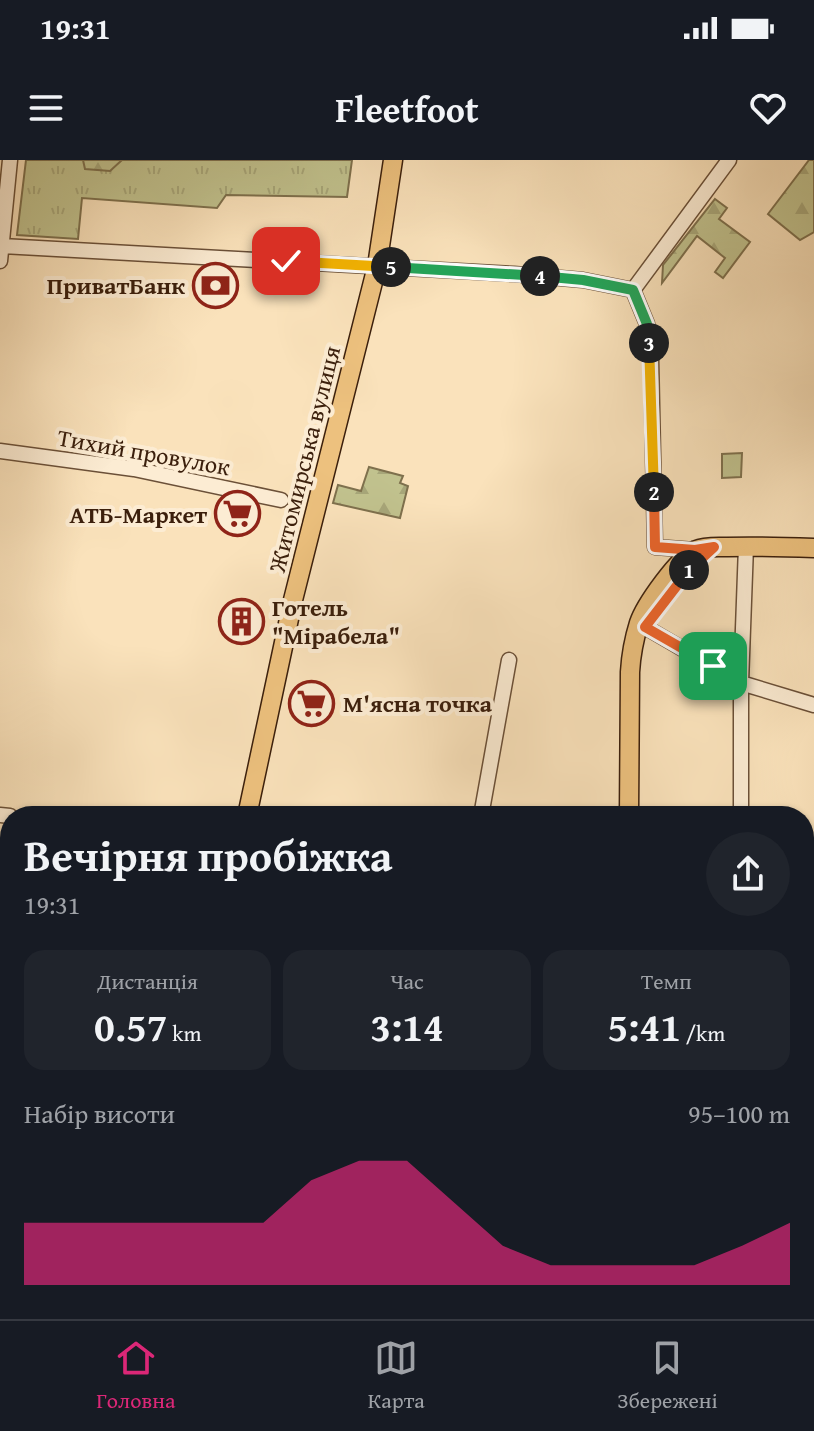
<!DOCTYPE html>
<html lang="uk">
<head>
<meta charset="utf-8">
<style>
  body { margin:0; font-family:"Gentium Book Plus",serif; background:#20242c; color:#f1f3f6; height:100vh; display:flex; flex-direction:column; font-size:30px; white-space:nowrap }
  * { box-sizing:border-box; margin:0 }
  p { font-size:26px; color:#9ea1a6 }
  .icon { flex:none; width:44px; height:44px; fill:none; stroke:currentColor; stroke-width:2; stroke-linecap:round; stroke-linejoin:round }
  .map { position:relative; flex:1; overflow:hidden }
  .drawer { position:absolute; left:0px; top:646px; width:814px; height:514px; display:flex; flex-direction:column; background:#171b24; border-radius:32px 32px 0 0; box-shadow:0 2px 6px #0004 }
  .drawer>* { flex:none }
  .pin { position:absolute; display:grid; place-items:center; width:68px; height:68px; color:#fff; margin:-34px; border-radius:16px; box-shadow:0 4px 12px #0006 }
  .km { position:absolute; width:40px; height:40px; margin:-20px; border-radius:50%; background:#222; color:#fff; font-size:22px; line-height:40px; text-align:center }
  .round { display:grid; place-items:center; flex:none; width:84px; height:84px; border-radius:42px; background:#20242c }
  .summary { display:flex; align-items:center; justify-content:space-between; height:136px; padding:0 24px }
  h1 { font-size:44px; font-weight:800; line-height:60px }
  .metrics { display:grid; grid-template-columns:repeat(3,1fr); gap:12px; height:136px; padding:8px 24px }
  .metrics div { display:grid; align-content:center; border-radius:20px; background:#20242c; text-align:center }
  .metrics b { font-size:40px; font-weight:800 }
  .metrics small { font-size:22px; font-weight:400 }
  .metrics p { font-size:22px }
  .chart { height:224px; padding:16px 24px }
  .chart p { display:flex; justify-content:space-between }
  .chart svg { width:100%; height:144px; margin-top:8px; fill:#db2777; opacity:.7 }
  .status { display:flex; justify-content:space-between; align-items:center; height:56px; padding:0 40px; background:#171b24; direction:ltr }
  .status svg { height:22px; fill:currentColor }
  header { display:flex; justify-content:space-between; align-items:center; height:104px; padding:0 24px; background:#171b24; font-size:36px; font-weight:800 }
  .tabs { display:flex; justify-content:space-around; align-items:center; height:112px; border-top:2px solid #363941; background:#171b24; font-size:22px; color:#9ea1a6 }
  .tabs a { display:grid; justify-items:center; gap:4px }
  .tabs .current { color:#db2777 }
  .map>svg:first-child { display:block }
  .grass { fill:url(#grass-tufts); stroke:#7e704d; stroke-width:2 }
  .forest { fill:url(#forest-firs); stroke:#7e704d; stroke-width:2 }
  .garden { fill:#c1c28e; stroke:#7e704d; stroke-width:2 }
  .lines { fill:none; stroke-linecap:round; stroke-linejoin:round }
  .minor-casing { stroke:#6b5038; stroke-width:17 }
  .major-casing { stroke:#3b1f0c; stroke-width:21 }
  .minor { stroke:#fcecd3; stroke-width:14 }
  .major { stroke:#edc17e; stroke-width:18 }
  .split-1-casing { stroke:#fff; stroke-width:16 }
  .split-2-casing { stroke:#fff; stroke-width:16 }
  .split-3-casing { stroke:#fff; stroke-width:16 }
  .split-4-casing { stroke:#fff; stroke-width:16 }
  .split-5-casing { stroke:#fff; stroke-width:16 }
  .split-6-casing { stroke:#fff; stroke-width:16 }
  .split-1 { stroke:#f0652b; stroke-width:10 }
  .split-2 { stroke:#f0652b; stroke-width:10 }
  .split-3 { stroke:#f5b400; stroke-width:10 }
  .split-4 { stroke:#22a559; stroke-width:10 }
  .split-5 { stroke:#22a559; stroke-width:10 }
  .split-6 { stroke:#f5b400; stroke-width:10 }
  .labels { text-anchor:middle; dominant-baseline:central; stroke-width:8; stroke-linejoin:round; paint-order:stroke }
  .poi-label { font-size:24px; font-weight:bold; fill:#3b1f0c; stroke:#fcecd3; text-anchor:end }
  .street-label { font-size:24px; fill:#3b1f0c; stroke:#fcecd3 }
</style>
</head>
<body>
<div class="status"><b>19:31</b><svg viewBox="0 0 49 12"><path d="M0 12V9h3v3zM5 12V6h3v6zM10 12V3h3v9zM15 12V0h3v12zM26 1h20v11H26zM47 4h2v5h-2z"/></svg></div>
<header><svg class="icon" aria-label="menu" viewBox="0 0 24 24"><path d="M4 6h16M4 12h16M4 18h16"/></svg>Fleetfoot<svg class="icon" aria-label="heart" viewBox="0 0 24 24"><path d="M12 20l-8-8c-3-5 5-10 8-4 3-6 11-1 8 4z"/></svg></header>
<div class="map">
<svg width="814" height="1159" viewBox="0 0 814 1159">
  <defs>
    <pattern id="grass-tufts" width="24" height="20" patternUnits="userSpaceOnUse" patternTransform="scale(2)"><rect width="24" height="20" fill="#c1c28e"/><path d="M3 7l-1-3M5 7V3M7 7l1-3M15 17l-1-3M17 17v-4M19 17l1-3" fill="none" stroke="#a7a679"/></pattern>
    <pattern id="forest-firs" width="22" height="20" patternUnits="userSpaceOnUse" patternTransform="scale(2)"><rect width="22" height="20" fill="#c1c28e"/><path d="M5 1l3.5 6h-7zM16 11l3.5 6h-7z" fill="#a7a679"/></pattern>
  </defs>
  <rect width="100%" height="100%" fill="#fae2bb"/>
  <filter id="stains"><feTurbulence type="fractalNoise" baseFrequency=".0025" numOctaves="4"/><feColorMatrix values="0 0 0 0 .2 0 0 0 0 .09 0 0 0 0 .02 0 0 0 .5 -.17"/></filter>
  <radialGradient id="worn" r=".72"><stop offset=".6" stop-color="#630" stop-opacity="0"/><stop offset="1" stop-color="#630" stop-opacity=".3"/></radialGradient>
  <!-- grass -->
  <path class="grass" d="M26,0H352L347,37L226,35L217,48L82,38L78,79L17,75Z
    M742,293L741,317L722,318V294Z"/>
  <!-- forest -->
  <path class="forest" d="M83,0H122L110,11L85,9Z
    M809,0H814V72L800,80L768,54Z
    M715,39L727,48L719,59L750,82L723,118L715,112L725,98L697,76L662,123L663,105Z
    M369,307L403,316L400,323L408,326L400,358L333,343L338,325L361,331Z"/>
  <!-- garden -->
  <path class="garden" d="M0,790H9L5,843H0Z"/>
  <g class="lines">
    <defs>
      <path id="minor" d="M2,86L514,114L583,120L633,130
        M0,101L10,0
        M633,130L647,164L651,197L655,387L695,390
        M633,130L729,0
        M0,291L134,309L281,340
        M645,467L741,523L814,545
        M0,655L10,656
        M481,656L509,500
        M741,656V523L746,386
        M804,755L814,740
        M804,824L814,827
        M804,885L814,888
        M804,969L808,974L804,1012
        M0,977H10
        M804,1103L814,1108
        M421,1159L423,1150
        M669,1159L670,1150"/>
      <path id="major" d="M247,656L293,440L377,106L393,0
        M629,656L630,512C631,495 634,479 639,463C645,445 679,397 696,390C705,386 717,387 727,387C756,386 785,387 814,388
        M229,1150L230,1159"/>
    </defs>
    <!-- minor casing -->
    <use href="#minor" class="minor-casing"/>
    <!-- major casing -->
    <use href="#major" class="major-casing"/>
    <!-- minor -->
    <use href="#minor" class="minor"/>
    <!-- major -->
    <use href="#major" class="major"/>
  </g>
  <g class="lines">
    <defs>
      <path id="split-1" d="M689,410L645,467L713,506"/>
      <path id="split-2" d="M654,332L655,387L695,390L714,387L689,410"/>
      <path id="split-3" d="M649,183L654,332"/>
      <path id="split-4" d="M540,116L583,120L633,130L647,164L649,183"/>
      <path id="split-5" d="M391,107L540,116"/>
      <path id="split-6" d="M286,101L391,107"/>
    </defs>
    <!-- split-1 casing -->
    <use href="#split-1" class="split-1-casing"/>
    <!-- split-2 casing -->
    <use href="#split-2" class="split-2-casing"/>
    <!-- split-3 casing -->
    <use href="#split-3" class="split-3-casing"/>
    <!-- split-4 casing -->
    <use href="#split-4" class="split-4-casing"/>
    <!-- split-5 casing -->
    <use href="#split-5" class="split-5-casing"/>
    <!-- split-6 casing -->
    <use href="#split-6" class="split-6-casing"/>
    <!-- split-1 -->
    <use href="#split-1" class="split-1"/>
    <!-- split-2 -->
    <use href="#split-2" class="split-2"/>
    <!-- split-3 -->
    <use href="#split-3" class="split-3"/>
    <!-- split-4 -->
    <use href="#split-4" class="split-4"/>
    <!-- split-5 -->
    <use href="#split-5" class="split-5"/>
    <!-- split-6 -->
    <use href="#split-6" class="split-6"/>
  </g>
  <!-- icons -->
  <defs>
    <symbol id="bank-ring" viewBox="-11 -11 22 22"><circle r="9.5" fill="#fcecd3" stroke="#8f2418" stroke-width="1.5"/><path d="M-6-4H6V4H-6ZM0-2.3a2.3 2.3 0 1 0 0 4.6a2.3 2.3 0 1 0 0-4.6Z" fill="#8f2418"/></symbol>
    <symbol id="supermarket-ring" viewBox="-11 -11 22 22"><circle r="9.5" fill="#fcecd3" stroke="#8f2418" stroke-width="1.5"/><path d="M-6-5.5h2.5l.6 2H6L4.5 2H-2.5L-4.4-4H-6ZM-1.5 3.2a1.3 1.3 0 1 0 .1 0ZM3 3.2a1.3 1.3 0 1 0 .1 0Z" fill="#8f2418"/></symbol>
    <symbol id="building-ring" viewBox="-11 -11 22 22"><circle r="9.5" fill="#fcecd3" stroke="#8f2418" stroke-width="1.5"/><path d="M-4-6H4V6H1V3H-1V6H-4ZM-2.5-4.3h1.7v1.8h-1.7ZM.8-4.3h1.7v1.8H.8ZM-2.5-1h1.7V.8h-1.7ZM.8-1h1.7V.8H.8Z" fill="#8f2418"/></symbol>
  </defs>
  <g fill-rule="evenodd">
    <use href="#bank-ring" x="190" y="100" width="51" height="51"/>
    <use href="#supermarket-ring" x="212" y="328" width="51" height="51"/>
    <use href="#building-ring" x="216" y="436" width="51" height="51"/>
    <use href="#supermarket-ring" x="286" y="518" width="51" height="51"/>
  </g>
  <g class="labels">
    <!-- poi labels -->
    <g class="poi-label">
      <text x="185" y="125">ПриватБанк</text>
      <text x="207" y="354">АТБ-Маркет</text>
      <text x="272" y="447" text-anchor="start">Готель<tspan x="272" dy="28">"Мірабела"</tspan></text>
      <text x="343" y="543" text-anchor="start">М'ясна точка</text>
    </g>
    <!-- street labels -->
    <g class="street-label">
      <text transform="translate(144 292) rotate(10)">Тихий провулок</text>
      <text transform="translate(304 299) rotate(-76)">Житомирська вулиця</text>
    </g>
  </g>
  <rect width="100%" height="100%" filter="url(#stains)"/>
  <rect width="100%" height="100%" fill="url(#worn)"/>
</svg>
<div class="pin" style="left:713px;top:506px;background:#1e9e55"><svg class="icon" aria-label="arrive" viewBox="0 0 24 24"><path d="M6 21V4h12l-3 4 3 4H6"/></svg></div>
<div class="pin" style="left:286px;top:101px;background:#d93025"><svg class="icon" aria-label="check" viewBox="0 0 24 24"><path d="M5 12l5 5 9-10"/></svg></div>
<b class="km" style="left:689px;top:410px">1</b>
<b class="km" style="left:654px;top:332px">2</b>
<b class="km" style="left:649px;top:183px">3</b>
<b class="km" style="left:540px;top:116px">4</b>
<b class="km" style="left:391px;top:107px">5</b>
<section class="drawer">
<div class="summary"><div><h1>Вечірня пробіжка</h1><p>19:31</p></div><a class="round"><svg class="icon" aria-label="share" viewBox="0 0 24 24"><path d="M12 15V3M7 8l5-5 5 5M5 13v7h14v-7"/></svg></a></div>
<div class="metrics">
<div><p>Дистанція</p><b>0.57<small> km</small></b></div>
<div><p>Час</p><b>3:14</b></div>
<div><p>Темп</p><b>5:41<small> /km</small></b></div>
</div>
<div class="chart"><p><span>Набір висоти</span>95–100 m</p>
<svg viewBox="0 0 160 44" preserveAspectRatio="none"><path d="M0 44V25L10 25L20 25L30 25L40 25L50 25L60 12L70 6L80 6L90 19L100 32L110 38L120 38L130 38L140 38L150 32L160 25V44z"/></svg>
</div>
</section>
</div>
<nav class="tabs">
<a class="current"><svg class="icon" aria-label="home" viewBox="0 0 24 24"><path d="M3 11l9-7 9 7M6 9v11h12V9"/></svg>Головна</a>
<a><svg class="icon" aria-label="map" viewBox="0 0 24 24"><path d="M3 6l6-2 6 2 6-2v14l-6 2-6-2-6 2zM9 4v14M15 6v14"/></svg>Карта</a>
<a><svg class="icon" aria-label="saved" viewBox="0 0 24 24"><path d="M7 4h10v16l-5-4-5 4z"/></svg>Збережені</a>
</nav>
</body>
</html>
